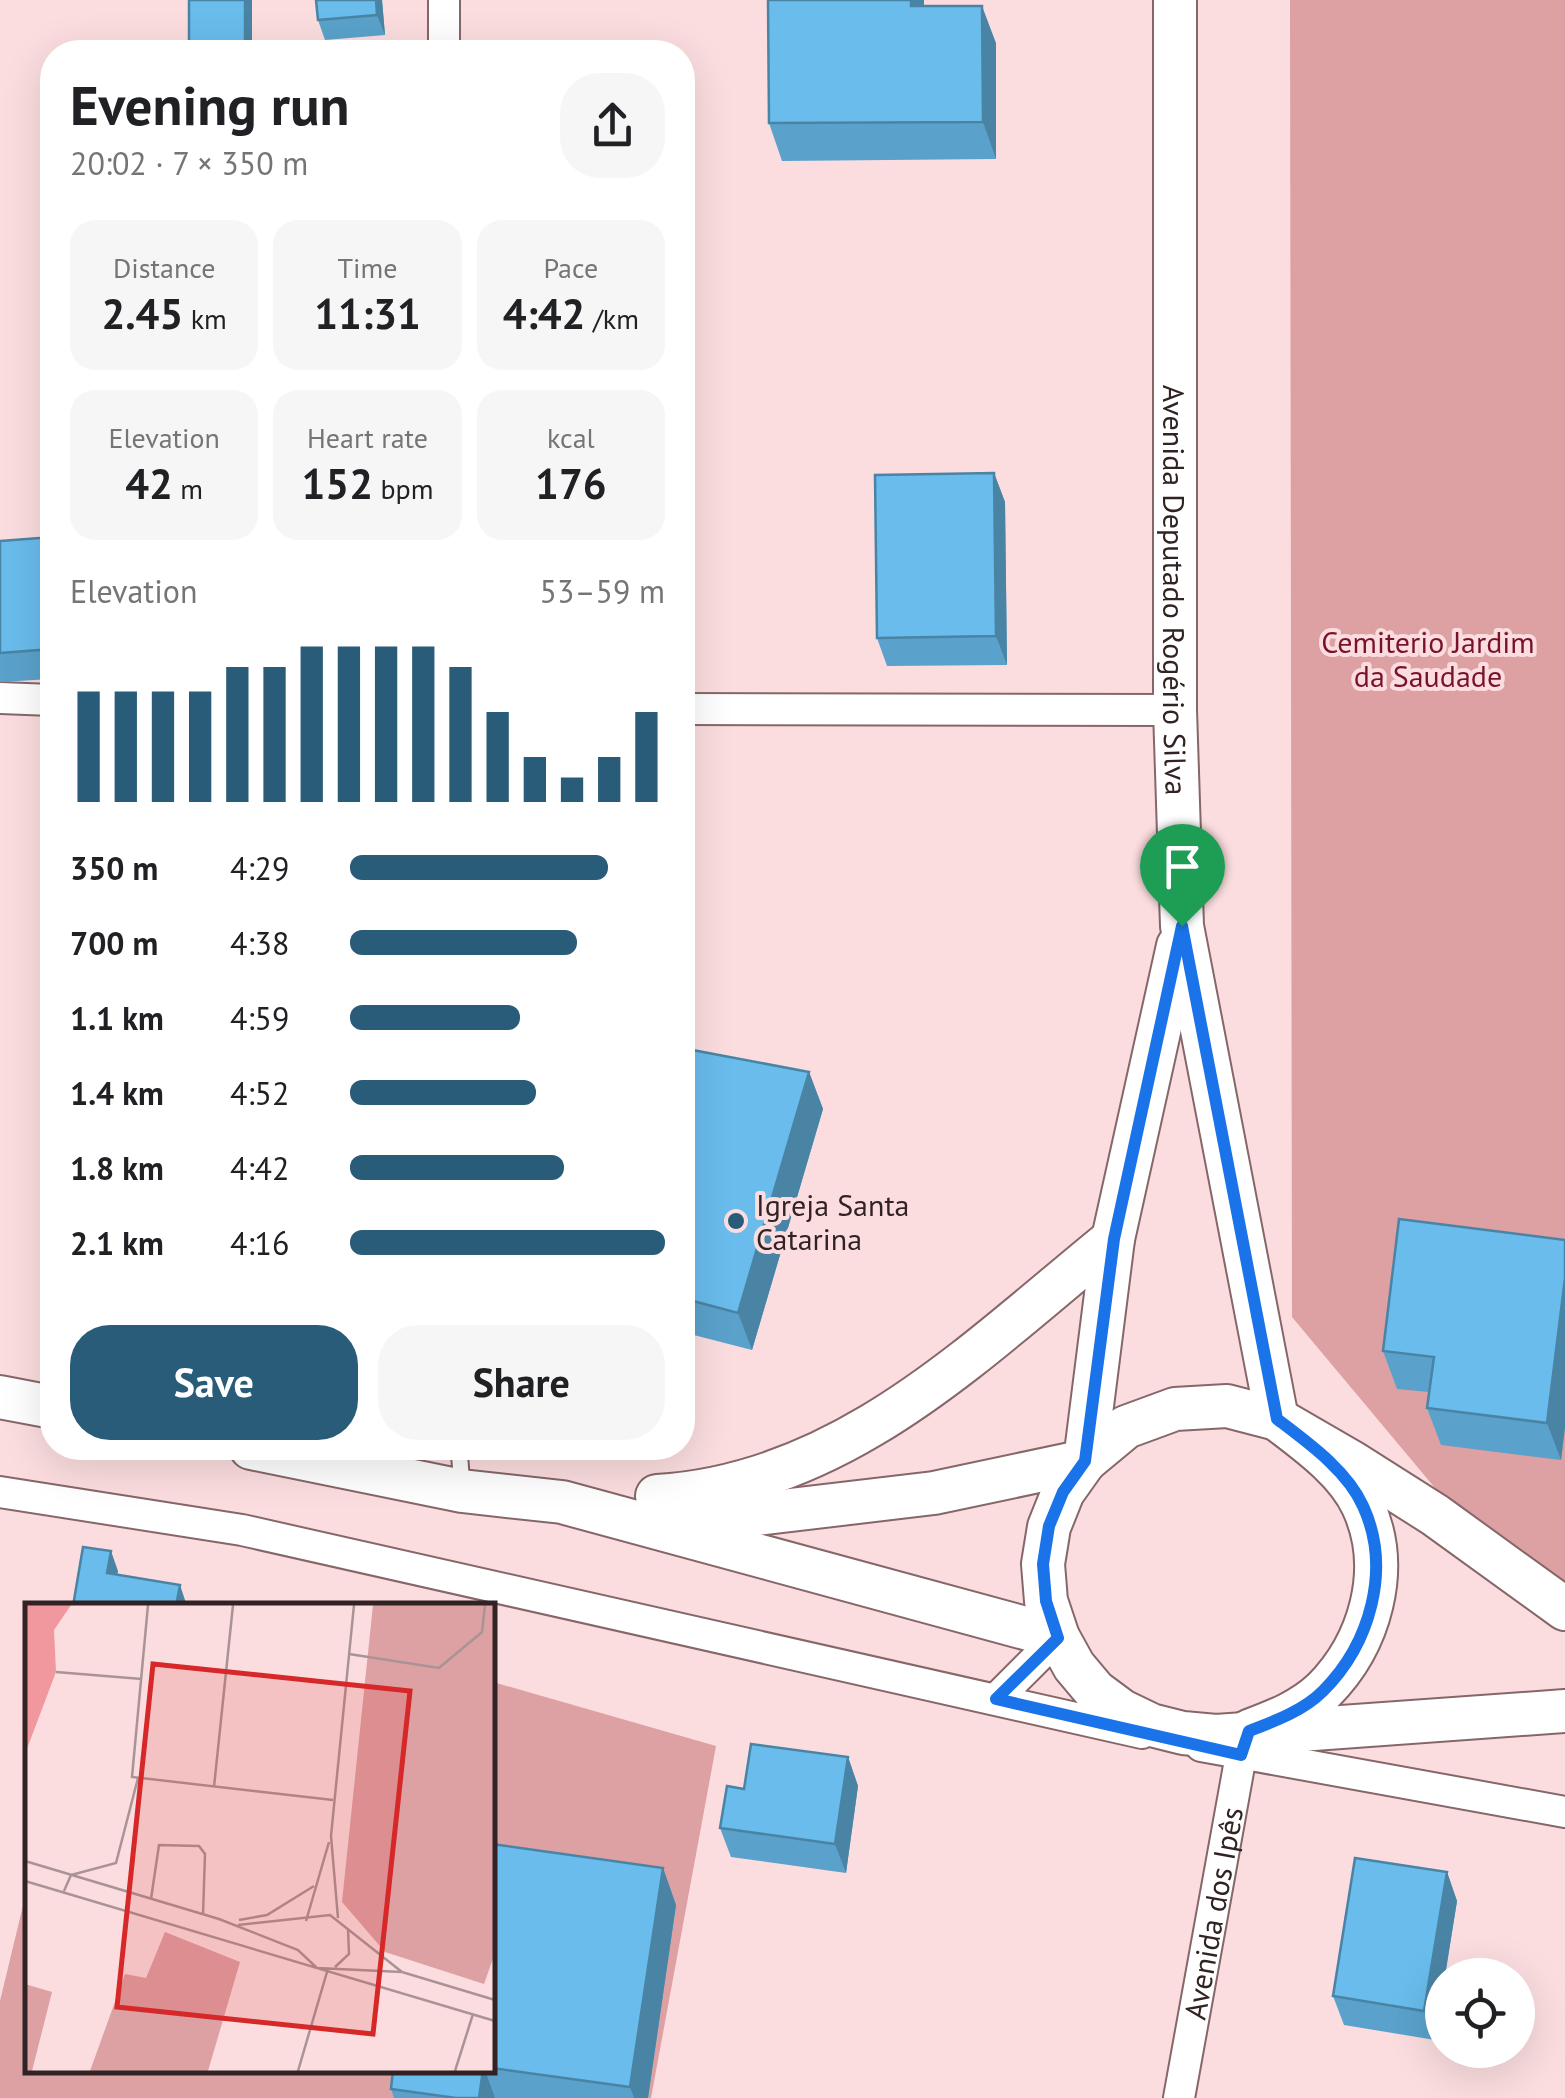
<!DOCTYPE html>
<html lang="en">
<head>
<meta charset="utf-8">
<style>
  body { margin:0; font-family:"PT Sans",sans-serif; background:#f6f6f6; color:#202124; height:100vh; display:flex; flex-direction:column; font-size:38px; white-space:nowrap }
  * { box-sizing:border-box; margin:0 }
  p { font-size:32px; color:#757577 }
  .icon { flex:none; width:55px; height:55px; fill:none; stroke:currentColor; stroke-width:2; stroke-linecap:round; stroke-linejoin:round }
  .map { position:relative; flex:1; overflow:hidden }
  .panel { position:absolute; left:40px; top:40px; width:655px; height:1420px; display:flex; flex-direction:column; background:#fff; border-radius:40px; box-shadow:0 10px 40px #0002 }
  .panel>* { flex:none }
  .buttons { position:absolute; left:1425px; top:1958px; display:grid; gap:20px }
  .buttons a { display:grid; place-items:center; width:110px; height:110px; border-radius:50%; background:#fff; box-shadow:0 10px 40px #0002; font-size:50px }
  .pin { position:absolute; display:grid; place-items:center; width:85px; height:85px; color:#fff; margin:-102px -42px; border-radius:50% 50% 50% 0; rotate:-45deg; box-shadow:0 0 10px #0007 }
  .pin .icon { rotate:45deg }
  .round { display:grid; place-items:center; flex:none; width:105px; height:105px; border-radius:40px; background:#f6f6f6 }
  .head { display:flex; align-items:center; justify-content:space-between; height:170px; padding:0 30px }
  h1 { font-size:55px; font-weight:600; line-height:75px }
  .figures { display:grid; grid-template-columns:repeat(3,1fr); gap:15px; height:170px; padding:10px 30px }
  .figures div { display:grid; align-content:center; border-radius:25px; background:#f6f6f6; text-align:center }
  .figures b { font-size:42px; font-weight:600 }
  .figures small { font-size:28px; font-weight:400 }
  .figures p { font-size:28px }
  .chart { height:280px; padding:20px 30px }
  .chart p { display:flex; justify-content:space-between }
  .chart svg { width:100%; height:180px; margin-top:10px; stroke:#295c79; stroke-width:6 }
  .cta { display:flex; gap:20px; margin-top:auto; padding:20px 30px }
  .cta a { flex:1; height:115px; border-radius:40px; background:#295c79; color:#fff; font-size:40px; font-weight:600; line-height:115px; text-align:center }
  .cta a+a { background:#f6f6f6; color:#202124 }
  ul { padding:0 30px; list-style:none; font-size:32px }
  li { display:grid; grid-template-columns:160px 120px 1fr; align-items:center; height:75px }
  li i { height:25px; border-radius:12px; background:#295c79 }
  .map>svg:first-child { display:block }
  .green { fill:#dda0a3 }
  .lines { fill:none; stroke-linecap:round; stroke-linejoin:round }
  .lane-casing { stroke:#866769; stroke-width:19 }
  .street-casing { stroke:#866769; stroke-width:34 }
  .secondary-casing { stroke:#866769; stroke-width:46 }
  .lane { stroke:#fff; stroke-width:15 }
  .street { stroke:#fff; stroke-width:30 }
  .secondary { stroke:#fff; stroke-width:42 }
  .wall { fill:#5aa2cb }
  .shaded-wall { fill:#4a84a5 }
  .building { fill:#69bcec; stroke:#4a84a5; stroke-width:2.5 }
  .route-casing { stroke:#fff; stroke-width:20 }
  .route { stroke:#1a73e8; stroke-width:12 }
  .poi-dot { fill:#295c79; stroke:#fbdddf; stroke-width:4 }
  .labels { text-anchor:middle; dominant-baseline:central; stroke-width:8; stroke-linejoin:round; paint-order:stroke }
  .street-label { font-size:30px; fill:#312324; stroke:#fbdddf }
  .park-label { font-size:30px; fill:#791229; stroke:#fbdddf }
  .poi-label { font-size:30px; fill:#312324; stroke:#fbdddf; text-anchor:start }
  .inset-road { fill:none; stroke:#aa9394; stroke-width:2.5 }
  .view { fill:#d62828; fill-opacity:0.15; stroke:#d62828; stroke-width:5 }
  .inset-edge { fill:none; stroke:#312324; stroke-width:5 }
</style>
</head>
<body>
<div class="map">
<svg width="1565" height="2098" viewBox="0 0 1565 2098">
  <rect width="100%" height="100%" fill="#fbdddf"/>
  <!-- green -->
  <path class="green" d="M1290,0H1565V1586L1435,1488L1292,1317Z
    M493,1682L716,1746L651,2098H0V2001L27,1889L28,2070H492Z"/>
  <g class="lines">
    <defs>
      <path id="lane" d="M459,1448L462,1487"/>
      <g id="street">
        <path d="M444,52V0"/>
        <path d="M0,698L52,700"/>
        <path d="M682,709L1175,710"/>
        <path d="M0,1492L242,1530L1142,1733"/>
        <path d="M996,1699L1058,1637"/>
        <path d="M1201,1746L1565,1812"/>
        <path id="s1" d="M1179,2098L1241,1755L1247,1737"/>
      </g>
      <g id="secondary">
        <path id="s2" d="M1175,0V710L1182,926L1277,1419C1307,1442 1347,1470 1363,1506C1392,1569 1370,1644 1323,1691C1302,1711 1275,1721 1249,1731"/>
        <path d="M1178,946L1113,1239L1085,1461L1063,1492L1049,1527L1043,1564L1046,1601L1058,1637L1074,1666L1095,1691L1122,1711L1151,1725L1183,1733L1216,1736L1565,1711"/>
        <path d="M0,1397L52,1407"/>
        <path d="M251,1448L462,1491L562,1502L1058,1637"/>
        <path d="M657,1496C844,1485 976,1350 1113,1239"/>
        <path d="M655,1526L934,1493L1085,1461L1126,1427L1175,1409L1227,1406L1277,1419L1353,1463L1435,1515L1565,1609"/>
      </g>
    </defs>
    <!-- lane casing -->
    <use href="#lane" class="lane-casing"/>
    <!-- street casing -->
    <use href="#street" class="street-casing"/>
    <!-- secondary casing -->
    <use href="#secondary" class="secondary-casing"/>
    <!-- lane -->
    <use href="#lane" class="lane"/>
    <!-- street -->
    <use href="#street" class="street"/>
    <!-- secondary -->
    <use href="#secondary" class="secondary"/>
  </g>
  <!-- wall -->
  <path class="wall" d="M316,0H382L385,35L325,40L318,20Z
    M924,6L996,43V159L782,161L769,123Z
    M994,473L1005,502L1007,665L887,666L877,638Z
    M52,537V679L0,682V541Z
    M682,1048L809,1072L823,1109L752,1350L682,1332Z
    M1565,1240V1427L1561,1460L1441,1445L1427,1408L1429,1392L1397,1389L1383,1351Z
    M848,1757L858,1786L846,1873L731,1857L720,1828L744,1789Z
    M492,1844L663,1868L676,1905L648,2098H394L391,2089L393,2070H492Z
    M1447,1872L1457,1901L1435,2040L1344,2025L1333,1996Z"/>
  <!-- shaded-wall -->
  <path class="shaded-wall" d="M245,0H252V52H245Z
    M376,0H382L385,35L377,15Z
    M911,0H924V44L911,6Z
    M982,6L996,43V159L983,122Z
    M994,473L1005,502L1007,665L996,636Z
    M809,1072L823,1109L752,1350L738,1313Z
    M1565,1278V1427L1561,1460L1547,1423Z
    M111,1551L118,1571L114,1593L107,1573Z
    M180,1585L187,1606H176Z
    M848,1757L858,1786L846,1873L835,1844Z
    M663,1868L676,1905L648,2098H634L630,2087Z
    M1447,1872L1457,1901L1445,1975H1442V1993L1435,2040L1424,2011Z
    M483,2070H485L495,2098H479Z"/>
  <!-- building -->
  <path class="building" d="M189,0H245V52H189Z
    M316,0H376L377,15L318,20Z
    M768,0H911V6H982L983,122L769,123Z
    M994,473L996,636L877,638L875,475Z
    M52,537V649L0,653V541Z
    M682,1048L809,1072L738,1313L682,1298Z
    M1399,1219L1565,1240V1278L1547,1423L1427,1408L1434,1357L1383,1351Z
    M83,1547L111,1551L107,1573L180,1585L176,1606H73Z
    M751,1744L848,1757L835,1844L720,1828L727,1786L744,1789Z
    M492,1844L663,1868L630,2087L492,2068Z
    M1355,1858L1447,1872L1424,2011L1333,1996Z
    M393,2070H483L479,2098H456L391,2089Z"/>
  <g class="lines">
    <defs>
      <path id="route" d="M1182,926L1277,1419C1307,1442 1347,1470 1363,1506C1392,1569 1370,1644 1323,1691C1303,1711 1275,1721 1249,1731L1241,1755L996,1699L1058,1638L1046,1601L1043,1564L1049,1526L1063,1492L1085,1461L1114,1239Z"/>
    </defs>
    <!-- route casing -->
    <use href="#route" class="route-casing"/>
    <!-- route -->
    <use href="#route" class="route"/>
  </g>
  <!-- markers -->
  <circle class="poi-dot" cx="736" cy="1221" r="10"/>
  <g class="labels">
    <!-- street labels -->
    <g class="street-label">
      <text stroke="none"><textPath href="#s2" startOffset="590">Avenida Deputado Rogério Silva</textPath></text>
      <text stroke="none"><textPath href="#s1" startOffset="188">Avenida dos Ipês</textPath></text>
    </g>
    <!-- park labels -->
    <g class="park-label">
      <text x="1428" y="641">Cemiterio Jardim<tspan x="1428" dy="34">da Saudade</tspan></text>
    </g>
    <!-- poi labels -->
    <g class="poi-label">
      <text x="756" y="1204">Igreja Santa<tspan x="756" dy="34">Catarina</tspan></text>
    </g>
  </g>
  <!-- overview -->
  <g transform="translate(25 1603)">
    <rect width="470" height="470" fill="#fbdddf"/>
    <path d="M348,2H470V350L459,381L360,349L317,299ZM140,329L215,359L183,468H65L100,371L121,375ZM0,381L27,389L7,468H0Z" fill="#dda0a3"/>
    <path d="M0,2H46L29,27L31,69L0,151Z" fill="#f0989e"/>
    <path class="inset-road" d="M123,2L107,174L308,197M324,51L414,65L457,29L460,2M31,69L117,76M189,184L208,2M0,258L194,316L273,347L292,365L377,369L470,397M0,278L470,418M39,288L46,272L91,260L113,175M126,296L134,242L174,243L180,251L178,312M313,315L306,233L329,2M214,317L242,312L289,283M281,318L304,239M213,322L305,312L377,369M310,364L324,351L323,326M273,468L302,369M430,468L448,411"/>
    <path class="view" d="M128,61L385,88L348,431L92,404Z"/>
    <rect width="470" height="470" class="inset-edge"/>
  </g>
</svg>
<div class="buttons">
<a><svg class="icon" aria-label="locate" viewBox="0 0 24 24"><circle cx="12" cy="12" r="6"/><path d="M12 2v4M12 18v4M2 12h4M18 12h4"/></svg></a>
</div>
<div class="pin" style="left:1182px;top:926px;background:#1e9e55"><svg class="icon" aria-label="arrive" viewBox="0 0 24 24"><path d="M6 21V4h12l-3 4 3 4H6"/></svg></div>
<section class="panel">
<div class="head"><div><h1>Evening run</h1><p>20:02 · 7 × 350 m</p></div><a class="round"><svg class="icon" aria-label="share" viewBox="0 0 24 24"><path d="M12 15V3M7 8l5-5 5 5M5 13v7h14v-7"/></svg></a></div>
<div class="figures">
<div><p>Distance</p><b>2.45<small> km</small></b></div>
<div><p>Time</p><b>11:31</b></div>
<div><p>Pace</p><b>4:42<small> /km</small></b></div>
</div>
<div class="figures">
<div><p>Elevation</p><b>42<small> m</small></b></div>
<div><p>Heart rate</p><b>152<small> bpm</small></b></div>
<div><p>kcal</p><b>176</b></div>
</div>
<div class="chart"><p><span>Elevation</span>53–59 m</p>
<svg viewBox="0 0 160 44" preserveAspectRatio="none"><path d="M5 44V17M15 44V17M25 44V17M35 44V17M45 44V11M55 44V11M65 44V6M75 44V6M85 44V6M95 44V6M105 44V11M115 44V22M125 44V33M135 44V38M145 44V33M155 44V22"/></svg>
</div>
<ul>
<li><b>350 m</b>4:29<i style="width:82%"></i></li>
<li><b>700 m</b>4:38<i style="width:72%"></i></li>
<li><b>1.1 km</b>4:59<i style="width:54%"></i></li>
<li><b>1.4 km</b>4:52<i style="width:59%"></i></li>
<li><b>1.8 km</b>4:42<i style="width:68%"></i></li>
<li><b>2.1 km</b>4:16<i style="width:100%"></i></li>
</ul>
<div class="cta"><a>Save</a><a>Share</a></div>
</section>
</div>
</body>
</html>
